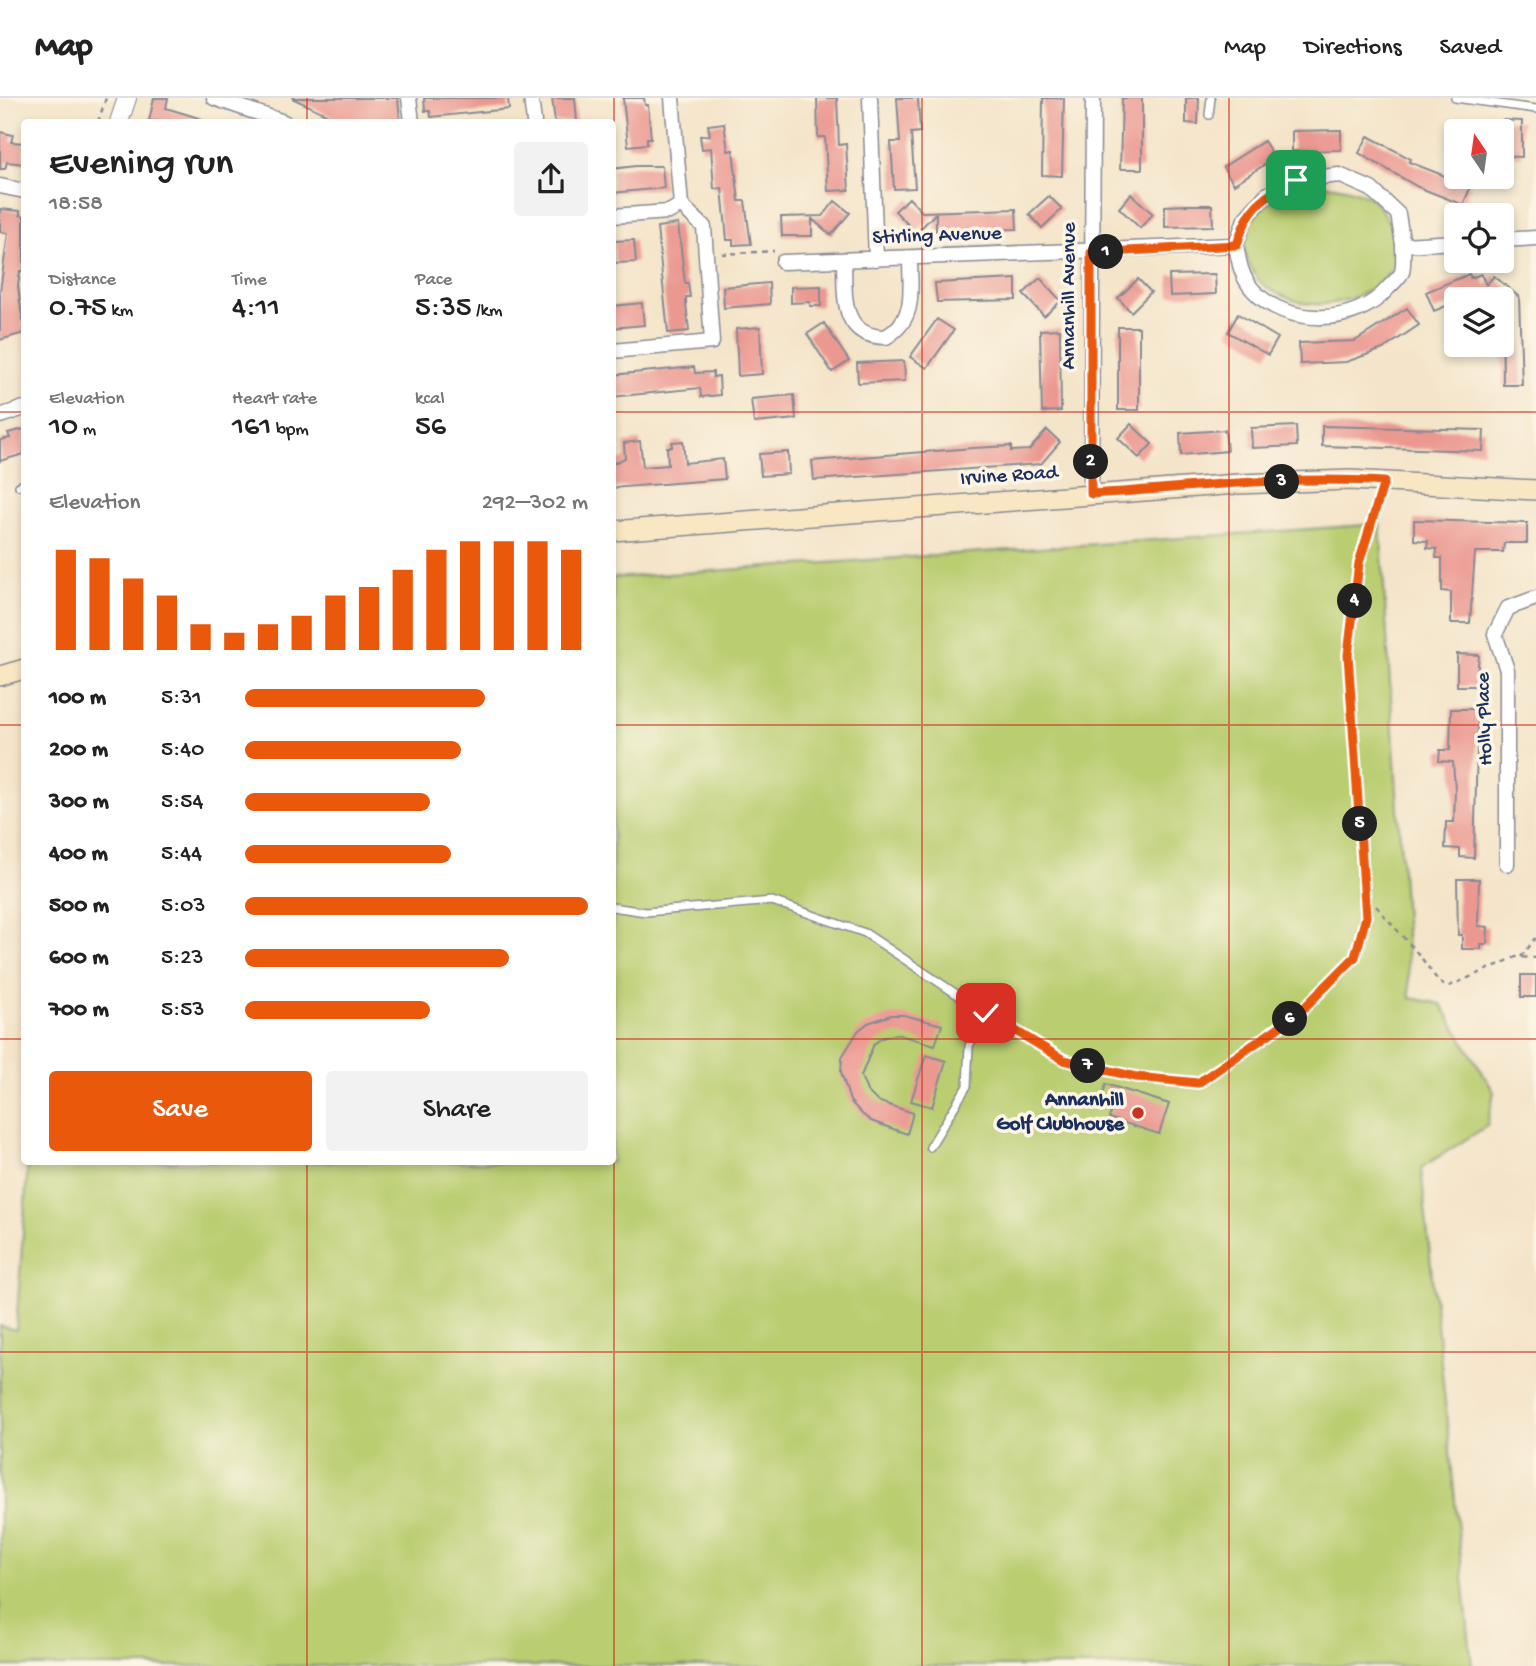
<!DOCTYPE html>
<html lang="en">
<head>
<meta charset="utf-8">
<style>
  body { margin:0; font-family:"Gochi Hand",sans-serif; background:#f2f2f2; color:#222; height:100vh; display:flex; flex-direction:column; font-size:26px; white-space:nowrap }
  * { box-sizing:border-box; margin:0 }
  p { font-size:23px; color:#767676 }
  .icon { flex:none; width:38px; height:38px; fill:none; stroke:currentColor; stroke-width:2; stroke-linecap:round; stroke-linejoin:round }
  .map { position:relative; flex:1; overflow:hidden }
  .side { position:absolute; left:21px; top:21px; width:595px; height:1046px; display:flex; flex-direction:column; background:#fff; border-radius:7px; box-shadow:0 4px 10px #0003 }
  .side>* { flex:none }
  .needle { width:46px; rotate:347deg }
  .fabs { position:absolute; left:1444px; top:21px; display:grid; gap:14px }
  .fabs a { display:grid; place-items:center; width:70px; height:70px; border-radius:7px; background:#fff; box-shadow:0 4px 10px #0003; font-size:35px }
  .pin { position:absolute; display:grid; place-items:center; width:60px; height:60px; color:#fff; margin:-30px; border-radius:14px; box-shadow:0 4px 10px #0006 }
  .km { position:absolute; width:35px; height:35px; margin:-18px; border-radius:50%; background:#222; color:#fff; font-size:19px; line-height:35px; text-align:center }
  .round { display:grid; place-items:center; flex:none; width:74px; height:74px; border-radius:7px; background:#f2f2f2 }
  .headline { display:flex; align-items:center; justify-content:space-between; height:119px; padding:0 28px }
  h1 { font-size:38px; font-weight:600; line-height:52px }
  .figures { display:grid; grid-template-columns:repeat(3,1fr); gap:10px; height:119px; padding:7px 28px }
  .figures div { display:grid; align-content:center }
  .figures b { font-size:30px; font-weight:600 }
  .figures small { font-size:19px; font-weight:400 }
  .figures p { font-size:19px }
  .chart { height:196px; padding:14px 28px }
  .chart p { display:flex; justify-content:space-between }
  .chart svg { width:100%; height:126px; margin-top:7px; stroke:#ea580c; stroke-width:6 }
  .button { display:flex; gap:14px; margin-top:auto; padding:14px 28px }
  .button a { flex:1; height:80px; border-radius:7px; background:#ea580c; color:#fff; font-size:28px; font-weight:600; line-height:80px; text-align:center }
  .button a+a { background:#f2f2f2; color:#222 }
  ul { padding:0 28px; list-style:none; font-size:23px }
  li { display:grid; grid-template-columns:112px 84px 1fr; align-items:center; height:52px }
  li i { height:18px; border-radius:9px; background:#ea580c }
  header { display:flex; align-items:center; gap:42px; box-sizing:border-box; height:98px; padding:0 35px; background:#fff; border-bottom:2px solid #e0e0e0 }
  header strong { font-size:33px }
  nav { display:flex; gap:38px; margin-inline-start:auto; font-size:24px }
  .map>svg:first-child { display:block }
  .green { fill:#bacd71; stroke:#6a7e68; stroke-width:2 }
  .building { fill:#eb9891 }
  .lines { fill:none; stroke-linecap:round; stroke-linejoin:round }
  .service-casing { stroke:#888a94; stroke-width:10 }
  .minor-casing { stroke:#888a94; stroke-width:17 }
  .tertiary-casing { stroke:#888a94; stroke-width:20 }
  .secondary-casing { stroke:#888a94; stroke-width:22 }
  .path { stroke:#888a94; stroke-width:2.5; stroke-dasharray:5 5; stroke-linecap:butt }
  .service { stroke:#fff; stroke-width:7 }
  .minor { stroke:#fff; stroke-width:14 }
  .tertiary { stroke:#fff; stroke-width:18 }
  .secondary { stroke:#f9e7c3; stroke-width:19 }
  .route-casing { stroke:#fff; stroke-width:14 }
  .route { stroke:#ea580c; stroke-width:9 }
  .grid { fill:none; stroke:#c8321e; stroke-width:2; stroke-opacity:0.55 }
  .poi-dot { fill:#c8321e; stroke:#fcf5e5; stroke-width:2.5 }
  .labels { text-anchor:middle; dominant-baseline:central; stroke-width:7; stroke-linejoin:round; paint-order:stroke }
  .street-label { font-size:21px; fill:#1b2f5e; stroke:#fcf5e5 }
  .poi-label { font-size:21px; font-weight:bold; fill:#1b2f5e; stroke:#fcf5e5; text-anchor:end }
</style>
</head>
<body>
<header>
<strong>Map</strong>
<nav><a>Map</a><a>Directions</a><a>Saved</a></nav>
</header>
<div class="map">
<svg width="1536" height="1568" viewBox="0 0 1536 1568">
  <rect width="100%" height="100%" fill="#fcf5e5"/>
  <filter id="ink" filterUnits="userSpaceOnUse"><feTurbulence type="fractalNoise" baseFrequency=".0143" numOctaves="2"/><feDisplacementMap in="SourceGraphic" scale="14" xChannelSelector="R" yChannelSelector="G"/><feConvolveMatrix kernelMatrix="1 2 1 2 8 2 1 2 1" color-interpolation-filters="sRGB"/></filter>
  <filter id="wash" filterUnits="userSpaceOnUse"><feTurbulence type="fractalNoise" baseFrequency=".00686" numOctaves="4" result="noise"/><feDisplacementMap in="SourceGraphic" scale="28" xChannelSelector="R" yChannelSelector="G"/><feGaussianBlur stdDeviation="1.57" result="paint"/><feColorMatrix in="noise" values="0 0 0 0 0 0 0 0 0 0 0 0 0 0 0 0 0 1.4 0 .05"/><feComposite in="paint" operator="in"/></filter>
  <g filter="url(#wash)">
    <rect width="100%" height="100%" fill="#f4e4c9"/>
    <!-- green -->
    <path class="green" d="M1317,86C1336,88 1357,90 1373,102C1378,106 1382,114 1386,119C1427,177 1342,220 1293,202C1280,197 1265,191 1257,180C1220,127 1271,94 1317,86Z
      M1380,426L1410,900L1441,906L1494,994L1487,1028L1421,1070L1472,1568H0V1228L16,1232L28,1064H612L613,480Z"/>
    <g id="blocks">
      <!-- building -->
      <path class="building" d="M154,0H168L166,10L202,21V24L149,23Z
        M292,0H398L400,22L376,24L332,19Z
        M424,0H508L509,11L431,19L430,13H425Z
        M552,0H575L577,24H555Z
        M623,0H644L645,7H648L651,40H647V46L628,48Z
        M817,0H837L839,47L846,46L849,92L828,93L825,39H818Z
        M897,0H918L920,34L911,35L915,90L894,91L891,44H900Z
        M1043,0H1064L1062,78L1042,77Z
        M1122,0H1142V71H1120Z
        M1186,0H1199L1198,26L1186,25Z
        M1502,22L1522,23V59L1502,58Z
        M724,25L728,53L733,52L739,103H745L751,146L733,147V142H727L722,90L714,91L711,50L702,51L700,38L710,37L708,27Z
        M1341,32V52L1292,53V33Z
        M0,34L13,37L11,44L24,45V66L7,64L5,71H0Z
        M1368,38L1411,61L1409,64L1471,88L1463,107L1418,89L1359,55Z
        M1264,43L1275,60L1234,86L1223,69Z
        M636,68H662L664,90L612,95V71Z
        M1131,96L1153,116L1140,130L1119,110Z
        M1049,98L1062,111L1042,130L1029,116Z
        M909,100L922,114L1016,111L1017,131L936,133V115L916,135L895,113Z
        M835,103L850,115L831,137L812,121V138H782L781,119L823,118Z
        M1188,107H1212L1213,128L1165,129V108Z
        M0,111L20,113V117L24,118V173H20L18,188L24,235L0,242V193L8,135L0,134Z
        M678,126L685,185H688L690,199H686V206L689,233L668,235L657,129Z
        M634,142L636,164L615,165L614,143Z
        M1215,176L1216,196L1170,198L1169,177Z
        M1469,176L1471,180L1481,176L1486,187L1494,178L1519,199L1522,287H1503L1502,201H1493L1483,193L1456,201V204L1434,213L1426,194Z
        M1040,180L1061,203L1044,218L1023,196Z
        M1016,181V202L937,204L935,185Z
        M1138,181L1151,194L1131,214L1118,200Z
        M769,185L770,206L724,210L723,189Z
        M821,188V208H810V204L791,205V189Z
        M642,205L644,227L612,230V208Z
        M1407,210L1419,227L1383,251L1346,264L1300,266L1299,245L1355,243Z
        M1238,216L1278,240L1268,257L1228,234Z
        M937,221L954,232L927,270L910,259Z
        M824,225L849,263L832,274L807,236Z
        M760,229L762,276L738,278L736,231Z
        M1118,229H1139V312H1118Z
        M1060,231L1061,313L1042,314L1040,232Z
        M904,263L905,283L858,285L857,265Z
        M694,269L695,275L713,274V279L719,278L720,297L701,299L700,290L612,299V277Z
        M794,297L796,321L754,325L751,301Z
        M1131,326L1152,346L1139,360L1118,340Z
        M1296,328L1297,348L1252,350L1251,330Z
        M1322,328L1484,332L1483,353L1322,348Z
        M24,331V356L0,363V342L10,340L8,335Z
        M1047,332L1060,344L1041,366L814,382L812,363L973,350L1011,348V353L1029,352Z
        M1225,332L1227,353L1181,357L1180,335Z
        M640,343L643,369L668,367L667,349H672V344L683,343L685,365L723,361L725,381L612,390V366L625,360L624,345Z
        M788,354L789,376L761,378L759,356Z
        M1414,422L1527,425V445H1504L1503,454H1475L1470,525H1451V494L1442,493V460H1436L1437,451L1427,450L1428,443L1414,442Z
        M1457,556L1479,557L1476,588H1457Z
        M1451,611H1478L1474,760L1460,759V751L1445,750L1446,724H1454L1455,691L1453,664L1439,663L1440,652H1450Z
        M1457,781H1479L1478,828L1488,829L1487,846H1481V851H1462V837H1458Z
        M1521,877H1536V899H1521Z
        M891,917H904L942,927L935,947L896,936L882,940L874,946L861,978L867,993L877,1003L913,1015L907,1036L871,1023L862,1016L850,1003L841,974L842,959L858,933L868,925Z
        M926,957L946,963L932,1009L911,1003Z
        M1106,986L1169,1006L1159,1036L1109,1020L1112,1011L1100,1007Z"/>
    </g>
  </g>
  <g filter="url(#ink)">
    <use href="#blocks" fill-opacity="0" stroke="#888a94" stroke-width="2"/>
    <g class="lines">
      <defs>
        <path id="service" d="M1455,0L1536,11
          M1209,17L1211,0
          M19,388L24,386
          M612,809L646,814L772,803L865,835L958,897L1064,962L1136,979L1198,985L1298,916L1355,859L1366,819L1348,557L1359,465L1383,387
          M930,1049L967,988L969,948L986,915"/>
        <path id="minor" d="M214,0L284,24
          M409,0L412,24
          M531,0L534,24
          M870,0L876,161
          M0,88L24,93
          M612,118L669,114L681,107
          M1502,142L1536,140
          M1236,147C1239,164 1241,179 1253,192C1286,229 1357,228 1388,190C1392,186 1400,179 1402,174C1404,166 1403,155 1403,147L1456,144
          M844,163C845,198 840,239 886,239C917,220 910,193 910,161
          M783,164L1236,147L1245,121L1266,97L1296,82L1339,77L1371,91L1398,116L1403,147
          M612,253L712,244L704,129L681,107L672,0
          M0,318L24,310
          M1091,396L1093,0
          M1507,766V572L1495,536L1508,510L1536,500"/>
        <path id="tertiary" d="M119,24L127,0"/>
        <path id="secondary" d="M612,433L1237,386L1350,382L1536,392
          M0,578L24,571"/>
      </defs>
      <!-- service casing -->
      <use href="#service" class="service-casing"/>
      <!-- minor casing -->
      <use href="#minor" class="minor-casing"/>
      <!-- tertiary casing -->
      <use href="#tertiary" class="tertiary-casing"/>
      <!-- secondary casing -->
      <use href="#secondary" class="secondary-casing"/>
      <!-- path -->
      <path class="path" d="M98,24L106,0
        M722,156L774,153
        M1376,808L1420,858L1439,884L1447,889L1516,859L1536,860
        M1521,859L1536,840"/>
      <!-- service -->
      <use href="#service" class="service"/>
      <!-- minor -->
      <use href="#minor" class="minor"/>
      <!-- tertiary -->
      <use href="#tertiary" class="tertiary"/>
      <!-- secondary -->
      <use href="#secondary" class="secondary"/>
    </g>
  </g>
  <g class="lines" filter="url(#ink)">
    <defs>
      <path id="route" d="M986,915L1064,962L1136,979L1198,985L1298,916L1355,859L1366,819L1348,557L1359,465L1384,384C1287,377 1188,390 1091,396V155L1237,147C1248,109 1261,99 1296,82"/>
    </defs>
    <!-- route casing -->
    <use href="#route" class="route-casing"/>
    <!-- route -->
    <use href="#route" class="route"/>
  </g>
  <!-- grid -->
  <path class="grid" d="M307,0V24M614,0V1568M922,0V1568M1229,0V1568M0,314H24M612,314H1536M0,627H24M612,627H1536M0,941H24M612,941H1536M307,1064V1568M0,1254H1536"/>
  <!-- markers -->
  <circle class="poi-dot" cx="1138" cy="1015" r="7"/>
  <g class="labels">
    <!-- street labels -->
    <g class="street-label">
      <text transform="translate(937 139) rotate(-2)">Stirling Avenue</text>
      <text transform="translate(1070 198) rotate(-90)">Annanhill Avenue</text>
      <text transform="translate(1009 379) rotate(-4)">Irvine Road</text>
      <text transform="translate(1486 621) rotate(-92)">Holly Place</text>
    </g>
    <!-- poi labels -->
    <g class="poi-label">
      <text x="1124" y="1003">Annanhill<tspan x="1124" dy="24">Golf Clubhouse</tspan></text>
    </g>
  </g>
</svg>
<div class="fabs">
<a><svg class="needle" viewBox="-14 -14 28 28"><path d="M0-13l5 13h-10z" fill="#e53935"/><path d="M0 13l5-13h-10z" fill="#767676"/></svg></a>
<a><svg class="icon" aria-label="locate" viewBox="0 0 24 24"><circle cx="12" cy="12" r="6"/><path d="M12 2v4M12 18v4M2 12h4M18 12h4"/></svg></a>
<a><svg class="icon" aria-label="layers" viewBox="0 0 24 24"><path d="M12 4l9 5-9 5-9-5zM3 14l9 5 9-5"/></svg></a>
</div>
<div class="pin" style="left:1296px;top:82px;background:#1e9e55"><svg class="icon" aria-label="arrive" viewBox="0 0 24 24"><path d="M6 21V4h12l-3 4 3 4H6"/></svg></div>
<div class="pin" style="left:986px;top:915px;background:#d93025"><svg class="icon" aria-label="check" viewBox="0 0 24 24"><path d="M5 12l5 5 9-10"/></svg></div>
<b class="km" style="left:1106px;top:154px">1</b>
<b class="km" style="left:1091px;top:364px">2</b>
<b class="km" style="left:1282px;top:384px">3</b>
<b class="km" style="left:1355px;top:503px">4</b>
<b class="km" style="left:1360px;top:726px">5</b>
<b class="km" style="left:1290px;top:921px">6</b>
<b class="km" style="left:1088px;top:968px">7</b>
<section class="side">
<div class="headline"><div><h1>Evening run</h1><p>18:58</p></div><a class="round"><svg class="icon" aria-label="share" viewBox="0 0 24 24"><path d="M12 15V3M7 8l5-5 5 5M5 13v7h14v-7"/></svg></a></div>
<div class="figures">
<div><p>Distance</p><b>0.75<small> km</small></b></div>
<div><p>Time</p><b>4:11</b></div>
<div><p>Pace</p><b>5:35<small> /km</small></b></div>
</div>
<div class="figures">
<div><p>Elevation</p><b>10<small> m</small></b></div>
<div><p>Heart rate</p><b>161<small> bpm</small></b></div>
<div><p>kcal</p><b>56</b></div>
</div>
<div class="chart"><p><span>Elevation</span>292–302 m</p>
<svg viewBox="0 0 160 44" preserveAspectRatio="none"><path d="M5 44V9M15 44V12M25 44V19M35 44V25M45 44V35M55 44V38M65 44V35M75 44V32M85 44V25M95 44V22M105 44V16M115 44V9M125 44V6M135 44V6M145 44V6M155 44V9"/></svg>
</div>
<ul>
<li><b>100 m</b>5:31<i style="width:70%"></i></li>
<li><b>200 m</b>5:40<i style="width:63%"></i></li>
<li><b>300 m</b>5:54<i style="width:54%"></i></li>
<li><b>400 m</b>5:44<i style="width:60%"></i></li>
<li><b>500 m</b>5:03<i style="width:100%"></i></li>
<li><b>600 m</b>5:23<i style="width:77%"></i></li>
<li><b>700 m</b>5:53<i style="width:54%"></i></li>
</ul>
<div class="button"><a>Save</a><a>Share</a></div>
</section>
</div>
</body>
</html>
